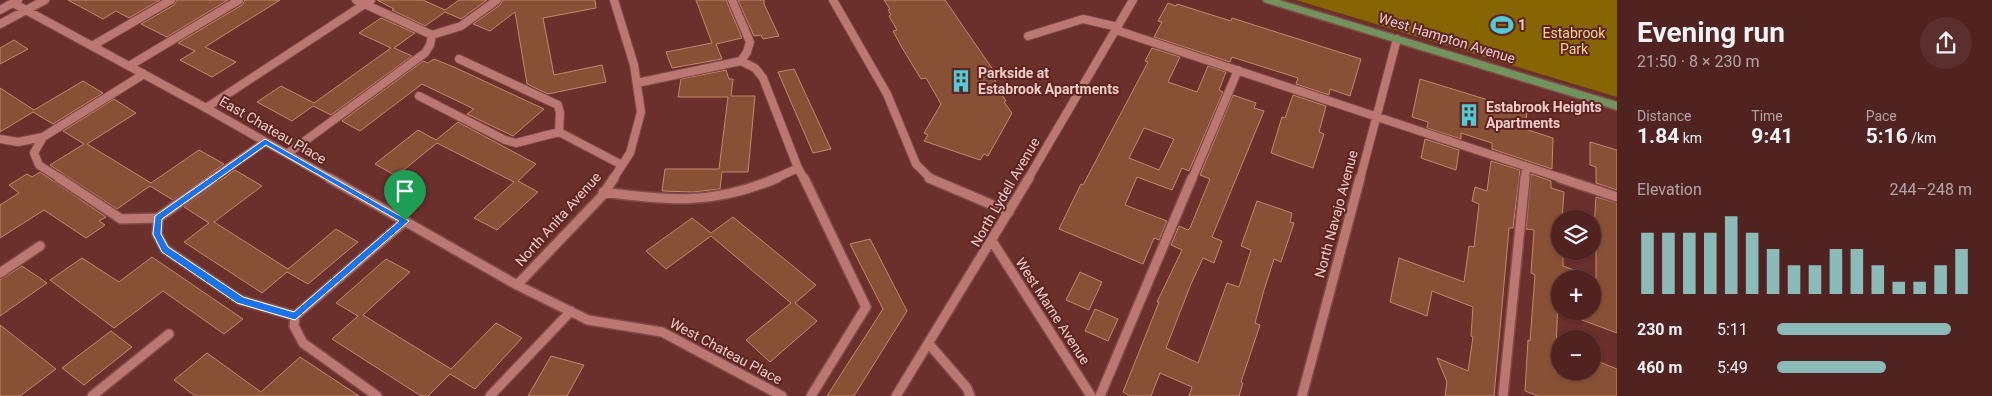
<!DOCTYPE html>
<html lang="en">
<head>
<meta charset="utf-8">
<style>
  body { margin:0; font-family:Roboto,sans-serif; background:#5a2f2e; color:#f1f3f6; height:100vh; display:flex; flex-direction:column; font-size:19px; white-space:nowrap }
  * { box-sizing:border-box; margin:0 }
  p { font-size:16px; color:#b4a4a5 }
  .icon { flex:none; width:28px; height:28px; fill:none; stroke:currentColor; stroke-width:2; stroke-linecap:round; stroke-linejoin:round }
  .map { position:relative; flex:1; overflow:hidden }
  .details { display:flex; flex-direction:column; background:#502321; width:375px }
  .details>* { flex:none }
  .buttons { position:absolute; left:1551px; top:210px; display:grid; gap:10px }
  .buttons a { display:grid; place-items:center; width:50px; height:50px; border-radius:50%; background:#502321; box-shadow:0 1px 4px #0004,0 0 0 1px #67403f; font-size:25px }
  .pin { position:absolute; display:grid; place-items:center; width:42px; height:42px; color:#fff; margin:-51px -21px; border-radius:50% 50% 50% 0; rotate:-45deg; box-shadow:0 0 5px #0007 }
  .pin .icon { rotate:45deg }
  .round { display:grid; place-items:center; flex:none; width:52px; height:52px; border-radius:26px; background:#5a2f2e }
  .headline { display:flex; align-items:center; justify-content:space-between; height:85px; padding:0 20px }
  h1 { font-size:28px; font-weight:700; line-height:38px }
  .figures { display:grid; grid-template-columns:repeat(3,1fr); gap:8px; height:85px; padding:5px 20px }
  .figures div { display:grid; align-content:center }
  .figures b { font-size:21px; font-weight:700 }
  .figures small { font-size:14px; font-weight:400 }
  .figures p { font-size:14px }
  .chart { height:140px; padding:10px 20px }
  .chart p { display:flex; justify-content:space-between }
  .chart svg { width:100%; height:90px; margin-top:5px; stroke:#8bbbb9; stroke-width:6 }
  ul { padding:0 20px; list-style:none; font-size:16px }
  li { display:grid; grid-template-columns:80px 60px 1fr; align-items:center; height:38px }
  li i { height:12px; border-radius:6px; background:#8bbbb9 }
  main { display:flex; flex:1; min-height:0 }
  .map>svg:first-child { display:block }
  .green { fill:#876502 }
  .building { fill:#885035; stroke:#c6886c; fill-rule:evenodd }
  .lines { fill:none; stroke-linecap:round; stroke-linejoin:round }
  .minor-far1-casing { stroke:#7e4b49; stroke-width:10 }
  .minor-casing { stroke:#7e4b49; stroke-width:12 }
  .major-casing { stroke:#7e4b49; stroke-width:3 }
  .minor-far1 { stroke:#bb7872; stroke-width:8 }
  .minor { stroke:#bb7872; stroke-width:9 }
  .major { fill:#72935b; fill-rule:evenodd }
  .route { fill:#1a73e8; stroke:#fff; fill-rule:evenodd }
  .labels { text-anchor:middle; dominant-baseline:central; stroke-width:4; stroke-linejoin:round; paint-order:stroke }
  .poi-label { font-size:14px; font-weight:bold; fill:#f1ccc8; stroke:#5e2422; text-anchor:start }
  .park-label { font-size:14px; fill:#fad68a; stroke:#5e2422 }
  .street-label { font-size:14px; fill:#f1ccc8; stroke:#5e2422 }
</style>
</head>
<body>
<main>
<div class="map">
<svg width="1617" height="396" viewBox="0 0 1617 396">
  <rect width="100%" height="100%" fill="#6b2f2c"/>
  <!-- green -->
  <path class="green" d="M1296,0H1617V97Z"/>
  <!-- building -->
  <path class="building" d="M68,0H160L129,18L116,11L103,19Z
    M177,0H228L167,37L141,24L174,5Z
    M245,0H280L205,47L236,62L212,77L180,60L195,51L178,43L242,5Z
    M377,0H423L445,10L459,0H487L461,19L445,12L425,26L392,10L394,9Z
    M503,0H595L596,8L543,18L554,75L602,65L606,82L548,94L527,84L515,12L490,31L473,24L500,5Z
    M696,0H726L742,38L716,44L722,59L672,68L666,52L712,43Z
    M738,0H764V4L779,36L763,39L761,35L754,36Z
    M884,0H945L998,77L994,79L1004,94L1002,95L1006,101L1004,102L1012,113L988,156L984,154L980,160L924,141L928,135L924,133L941,104L926,78L921,79L901,46L893,31L897,30L889,16L891,15L888,10L890,9Z
    M1168,3L1176,6L1177,4L1231,21L1232,18L1361,59L1350,96L1330,89L1329,95L1296,84L1298,78L1232,57L1230,62L1154,37L1162,22L1158,21Z
    M381,18L415,33L394,48L412,56L331,115L313,106L292,121L257,102L281,86L314,103L391,48L359,33Z
    M14,40L28,49L0,64V48Z
    M1152,48L1180,57L1168,82L1197,92L1208,66L1226,72L1219,90L1223,92L1189,171L1182,168L1172,190L1137,177L1125,205L1167,221L1159,240L1154,238L1143,264L1059,229L1081,184L1083,185L1148,62L1145,61ZM1144,128L1174,139L1159,170L1129,158Z
    M434,59L456,68L544,109L513,136L467,114L474,109L422,84L360,131L342,121L423,61L428,63Z
    M794,69L831,149L813,153L778,72Z
    M726,70L729,79H733L731,96H755L748,172H722L720,189L693,192L662,191L665,169H719L728,97H678L681,79Z
    M1420,79L1527,112L1525,129L1553,138L1552,169L1492,149V143L1461,133V139L1427,128L1428,122L1412,117Z
    M83,81L103,93L53,124L33,112L0,132V88L34,110Z
    M1233,95L1256,103L1254,108L1264,111L1212,237L1222,241L1214,263L1203,258L1191,284L1166,348L1198,363L1227,283L1239,287L1251,250L1241,246L1257,201L1292,213L1290,222L1294,223L1281,262L1274,259L1264,290L1255,323L1260,325L1241,382L1243,383L1239,396H1189L1192,387L1160,373L1151,396H1130L1123,392L1159,302H1157L1182,250L1171,245L1179,226L1188,230L1190,228L1203,196L1210,179L1200,175Z
    M1293,95L1326,106L1319,132L1324,134L1313,168L1271,153L1282,117L1285,118Z
    M114,99L136,113L87,144L151,183L199,150L224,164L173,200L150,186L117,209L50,165L84,144L63,131Z
    M458,122L536,164L518,181L538,192L497,230L474,218L514,182L437,143L396,176L375,164L418,130L436,140Z
    M1425,139L1459,150L1456,170L1421,158Z
    M1590,142L1617,150V190L1596,183V167L1590,165Z
    M1491,161L1520,170L1513,228H1509L1494,396H1445L1447,382L1437,358L1468,371L1473,337L1471,336L1473,307L1432,291L1427,316L1390,302L1399,258L1464,282L1469,246L1474,247L1479,204L1472,201L1475,187L1487,191Z
    M235,170L262,186L214,222L288,269L336,229L358,242L308,284L287,272L262,293L184,242L209,223L184,207Z
    M40,172L106,217L99,221L105,225L86,238L44,210L0,238V205L19,193L9,185L27,174L32,177Z
    M1531,174L1551,181V188L1564,192L1562,219H1560V251H1563V266L1596,278V243L1593,242L1596,197L1617,203V333L1563,313V311H1592V279H1559L1555,371H1592V359L1617,369V396H1538L1525,391L1528,340L1530,341L1535,275L1531,273L1534,230L1526,229Z
    M733,217L816,285L795,303L817,321L770,362L746,340L791,303L711,236L666,269L646,251L692,218L711,233Z
    M870,239L907,311L854,396H827L883,309L850,244Z
    M152,257L243,319L224,334L163,291L114,328L50,280L82,258L119,282Z
    M386,259L410,272L363,315L451,369L496,323L522,338L475,389L450,374L428,396H421L332,339L358,316L336,303Z
    M22,266L47,283L0,316V280Z
    M1080,272L1102,282L1089,310L1066,300Z
    M1095,309L1118,319L1108,341L1085,331Z
    M0,325L56,369L20,396H0Z
    M111,331L132,347L84,385L62,368Z
    M207,353L261,392L300,357L359,396H195L174,380Z
    M551,356L584,365L567,396H528Z"/>
  <g class="lines">
    <defs>
      <path id="minor-far1" d="M356,0L432,35
        M732,0L750,42L747,52L741,61L755,68L763,78L798,168L804,179
        M833,0L887,94L916,164L931,179
        M13,3L206,108L331,179
        M0,10L18,0
        M0,24L45,0
        M1116,30L1564,179
        M1028,36L1083,19L1118,27
        M92,46L171,0
        M459,59L558,105L560,113L559,132
        M129,66L239,0
        M637,83L741,61
        M419,96L505,140L516,143L559,132L622,165
        M206,108L371,0
        M43,137L144,74
        M0,139L18,142L43,137L34,153L39,165L61,179
        M287,154L425,53L430,45L432,35L461,26L497,0
        M212,179L265,142
        M613,179L630,153L641,112L634,65L614,0
        M774,179L798,168
        M1028,179L1133,0
        M1192,179L1238,70
        M1360,179L1397,39
        M1525,179L1526,167"/>
      <path id="minor" d="M59,178L121,219L158,218L157,234L165,249L240,300L295,316L294,326L303,343L377,396
        M329,178L517,285L588,320L662,332L782,396
        M804,178L866,307L811,396
        M929,178L1009,212
        M1560,178L1617,197
        M603,192C669,201 714,205 777,178
        M158,218L214,178
        M992,241L1091,396
        M0,273L40,246
        M517,285L602,196L614,178
        M295,316L405,221
        M929,344L967,388L970,396
        M92,396L169,334
        M490,396L571,311
        M896,396L1029,178
        M1100,396L1192,178
        M1302,396L1360,178
        M1503,396L1525,178"/>
      <path id="major" d="M1263,0H1279L1617,102V110L1264,2Z"/>
    </defs>
    <!-- minor-far1 casing -->
    <use href="#minor-far1" class="minor-far1-casing"/>
    <!-- minor casing -->
    <use href="#minor" class="minor-casing"/>
    <!-- major casing -->
    <use href="#major" class="major-casing"/>
    <!-- minor-far1 -->
    <use href="#minor-far1" class="minor-far1"/>
    <!-- minor -->
    <use href="#minor" class="minor"/>
    <!-- major -->
    <use href="#major" class="major"/>
  </g>
  <!-- route -->
  <path class="route" d="M265,139L409,221L295,320L237,303L162,252L153,234L155,216ZM266,145L399,221L294,312L243,297L168,247L161,234L162,219Z"/>
  <!-- icons -->
  <defs>
    <symbol id="stadium-bare" viewBox="-9 -9 18 18"><path d="M0-5a6.5 5 0 1 0 0 10a6.5 5 0 1 0 0-10ZM-3.5-1.8h7v3.6h-7Z" fill="#52cbd8" stroke="#5e2422" stroke-width="2.5" paint-order="stroke"/></symbol>
    <symbol id="building-bare" viewBox="-9 -9 18 18"><path d="M-4-6H4V6H1V3H-1V6H-4ZM-2.5-4.3h1.7v1.8h-1.7ZM.8-4.3h1.7v1.8H.8ZM-2.5-1h1.7V.8h-1.7ZM.8-1h1.7V.8H.8Z" fill="#52cbd8" stroke="#5e2422" stroke-width="2.5" paint-order="stroke"/></symbol>
  </defs>
  <g fill-rule="evenodd">
    <use href="#stadium-bare" x="1486" y="9" width="32" height="32"/>
    <use href="#building-bare" x="945" y="65" width="32" height="32"/>
    <use href="#building-bare" x="1453" y="99" width="32" height="32"/>
  </g>
  <g class="labels">
    <!-- poi labels -->
    <g class="poi-label">
      <text x="1518" y="25">1</text>
      <text x="978" y="73">Parkside at<tspan x="978" dy="16">Estabrook Apartments</tspan></text>
      <text x="1486" y="107">Estabrook Heights<tspan x="1486" dy="16">Apartments</tspan></text>
    </g>
    <!-- park labels -->
    <g class="park-label">
      <text x="1574" y="33">Estabrook<tspan x="1574" dy="16">Park</tspan></text>
    </g>
    <!-- street labels -->
    <g class="street-label">
      <text transform="translate(1447 38) rotate(17)">West Hampton Avenue</text>
      <text transform="translate(273 130) rotate(30)">East Chateau Place</text>
      <text transform="translate(1005 192) rotate(-60)">North Lydell Avenue</text>
      <text transform="translate(1336 214) rotate(-75)">North Navajo Avenue</text>
      <text transform="translate(558 219) rotate(-48)">North Anita Avenue</text>
      <text transform="translate(1053 311) rotate(57)">West Marne Avenue</text>
      <text transform="translate(726 351) rotate(28)">West Chateau Place</text>
    </g>
  </g>
</svg>
<div class="buttons">
<a><svg class="icon" aria-label="layers" viewBox="0 0 24 24"><path d="M12 4l9 5-9 5-9-5zM3 14l9 5 9-5"/></svg></a>
<a>+</a>
<a>−</a>
</div>
<div class="pin" style="left:405px;top:221px;background:#1e9e55"><svg class="icon" aria-label="arrive" viewBox="0 0 24 24"><path d="M6 21V4h12l-3 4 3 4H6"/></svg></div>
</div>
<section class="details">
<div class="headline"><div><h1>Evening run</h1><p>21:50 · 8 × 230 m</p></div><a class="round"><svg class="icon" aria-label="share" viewBox="0 0 24 24"><path d="M12 15V3M7 8l5-5 5 5M5 13v7h14v-7"/></svg></a></div>
<div class="figures">
<div><p>Distance</p><b>1.84<small> km</small></b></div>
<div><p>Time</p><b>9:41</b></div>
<div><p>Pace</p><b>5:16<small> /km</small></b></div>
</div>
<div class="chart"><p><span>Elevation</span>244–248 m</p>
<svg viewBox="0 0 160 44" preserveAspectRatio="none"><path d="M5 44V14M15 44V14M25 44V14M35 44V14M45 44V6M55 44V14M65 44V22M75 44V30M85 44V30M95 44V22M105 44V22M115 44V30M125 44V38M135 44V38M145 44V30M155 44V22"/></svg>
</div>
<ul>
<li><b>230 m</b>5:11<i style="width:89%"></i></li>
<li><b>460 m</b>5:49<i style="width:56%"></i></li>
</ul>
</section>
</main>
</body>
</html>
